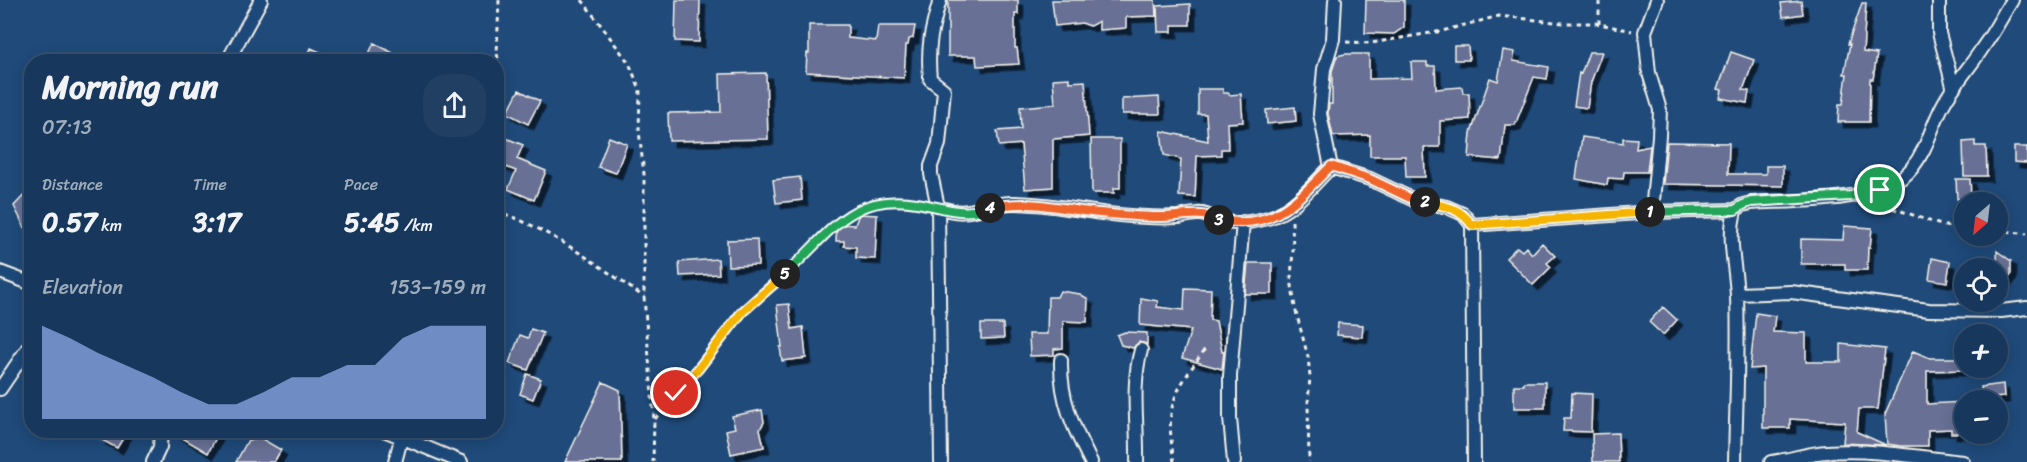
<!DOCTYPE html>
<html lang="en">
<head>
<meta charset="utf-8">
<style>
  body { margin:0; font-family:Sriracha,sans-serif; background:#203f62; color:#f1f3f6; height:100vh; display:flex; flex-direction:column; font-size:22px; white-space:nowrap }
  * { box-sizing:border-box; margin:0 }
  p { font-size:20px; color:#9eacbb }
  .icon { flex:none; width:33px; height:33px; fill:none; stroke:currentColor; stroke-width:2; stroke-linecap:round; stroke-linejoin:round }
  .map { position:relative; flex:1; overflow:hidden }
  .sheet { position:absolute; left:24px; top:54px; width:480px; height:384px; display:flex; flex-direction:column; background:#17385c; border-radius:24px; box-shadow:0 3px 15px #0003,0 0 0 2px #365272 }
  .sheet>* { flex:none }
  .needle { width:39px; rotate:208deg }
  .controls { position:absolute; left:1954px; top:192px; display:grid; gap:12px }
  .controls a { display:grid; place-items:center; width:54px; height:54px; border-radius:50%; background:#17385c; box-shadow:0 3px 15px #0003,0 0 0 2px #365272; font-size:30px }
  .pin { position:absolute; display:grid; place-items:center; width:51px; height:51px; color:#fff; margin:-26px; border:3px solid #fff; border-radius:50%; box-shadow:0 2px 6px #0007 }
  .km { position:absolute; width:30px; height:30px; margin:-15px; border-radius:50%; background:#222; color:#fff; font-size:16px; line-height:30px; text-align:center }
  .round { display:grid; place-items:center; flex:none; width:63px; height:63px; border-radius:24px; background:#203f62 }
  .summary { display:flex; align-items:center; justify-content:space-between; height:102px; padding:0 18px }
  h1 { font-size:33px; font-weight:700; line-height:45px }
  .stats { display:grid; grid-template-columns:repeat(3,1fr); gap:9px; height:102px; padding:6px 18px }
  .stats div { display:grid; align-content:center }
  .stats b { font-size:26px; font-weight:700 }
  .stats small { font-size:16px; font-weight:400 }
  .stats p { font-size:16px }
  .chart { height:168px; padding:12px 18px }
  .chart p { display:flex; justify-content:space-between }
  .chart svg { width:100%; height:108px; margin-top:6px; fill:#95b2f1; opacity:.7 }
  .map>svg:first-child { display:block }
  .building { fill:#676f95; stroke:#f4f1e8; stroke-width:1.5; filter:url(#shadow) }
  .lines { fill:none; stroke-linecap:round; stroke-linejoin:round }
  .street-casing { stroke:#f4f1e8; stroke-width:16 }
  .path { stroke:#f4f1e8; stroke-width:3; stroke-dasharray:4.5 4.5; stroke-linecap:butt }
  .street { stroke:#1f4a7a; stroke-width:12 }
  .split-1-casing { stroke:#fff; stroke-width:12 }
  .split-2-casing { stroke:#fff; stroke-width:12 }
  .split-3-casing { stroke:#fff; stroke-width:12 }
  .split-4-casing { stroke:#fff; stroke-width:12 }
  .split-5-casing { stroke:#fff; stroke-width:12 }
  .split-6-casing { stroke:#fff; stroke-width:12 }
  .split-1 { stroke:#22a559; stroke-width:8 }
  .split-2 { stroke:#f5b400; stroke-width:8 }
  .split-3 { stroke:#f0652b; stroke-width:8 }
  .split-4 { stroke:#f0652b; stroke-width:8 }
  .split-5 { stroke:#22a559; stroke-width:8 }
  .split-6 { stroke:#f5b400; stroke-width:8 }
</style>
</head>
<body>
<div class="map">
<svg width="2027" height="462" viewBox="0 0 2027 462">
  <defs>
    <filter id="shadow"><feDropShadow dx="5.5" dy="5.5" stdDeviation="0" flood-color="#0009"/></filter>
  </defs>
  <rect width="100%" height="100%" fill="#1f4a7a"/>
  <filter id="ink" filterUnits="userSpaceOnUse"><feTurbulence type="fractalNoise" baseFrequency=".0167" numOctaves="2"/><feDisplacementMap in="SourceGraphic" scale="12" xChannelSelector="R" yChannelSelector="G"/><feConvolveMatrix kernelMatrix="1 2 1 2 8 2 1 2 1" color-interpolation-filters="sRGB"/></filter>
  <g filter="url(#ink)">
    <!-- building -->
    <path class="building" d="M676,0H700L699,42L675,41Z
      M948,0H1018V14H1015V48H1017L1019,64L977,66L976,56H948Z
      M1052,0H1155L1156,16L1126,17V28L1099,30V21L1090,26L1082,23L1055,26Z
      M1366,0H1404V27L1394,34L1365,33Z
      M1801,1L1803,14L1783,17L1781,3Z
      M1862,3H1866L1863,52L1877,54L1873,79H1870L1869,122H1838L1839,104H1843L1847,74H1844L1850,44H1848Z
      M1190,4V25H1172V32H1158L1157,6Z
      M809,25H848V38L876,41L878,26H915L913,38L909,39L908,45H906L904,78L806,72L807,53H809Z
      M374,43L410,62H365Z
      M1454,46H1468L1469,60H1454Z
      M311,48L342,62H305Z
      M1503,50L1515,52L1513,61L1549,67L1547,79L1534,77L1515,125H1505L1501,160L1469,157L1471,133L1490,78L1498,81Z
      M1589,52H1602L1591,82L1587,108L1574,106L1579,73L1581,74Z
      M1731,52L1754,60L1743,90L1749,91L1747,103L1720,98L1722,90L1718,89Z
      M1345,54H1369V79L1412,78L1411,62H1427V66H1435L1436,89L1462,87L1463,93H1469L1470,119L1440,121V147H1424L1425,177H1406L1405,156H1370V135L1333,136L1328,114L1329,104H1332V71L1337,56Z
      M766,73L768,139L669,141L668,113L721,112L720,74Z
      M1069,78V82L1085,81L1089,136L1053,139V187L1025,189L1021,144L999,146L997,131L1021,129L1020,107L1055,104L1053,79Z
      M1198,89H1223V93H1229V95L1241,94L1243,122L1227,123L1228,149H1221V155L1197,156L1195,197L1179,196L1181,159L1164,155L1161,131L1208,141L1206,114H1198Z
      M519,90L540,101L528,124L507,113Z
      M1159,97L1160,114H1122V99Z
      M1295,107L1296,121L1267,124L1266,110Z
      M496,134L523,145L517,159L546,171L534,200L508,189L516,171L496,163Z
      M609,137L627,144L616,173L598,167Z
      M1582,137L1623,143V138L1637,139L1636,149L1650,146L1647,172H1624L1623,179L1608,178L1607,185L1576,179Z
      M1091,139H1120V188H1114V193H1092Z
      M1975,141V146H1986L1987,176H1964L1963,142Z
      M1667,142L1729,143L1728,174H1766V166H1783V186L1663,184Z
      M2014,147H2027V163L2014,162Z
      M800,177L802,200L776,203L773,180Z
      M1956,179H1970L1971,198L1957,199Z
      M32,187V243L14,206Z
      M859,214L877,215L875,259L856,258V247L844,246V241H836L837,224L855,225Z
      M1844,226L1872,228L1870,247H1868L1867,270H1845V264H1801V239L1843,240Z
      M757,239L758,265L728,266L727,240Z
      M1542,243L1555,256L1547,263L1551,267L1533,285L1506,258L1517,247L1522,251L1526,247L1532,254Z
      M1997,251L2011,261V274L1998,290Z
      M1932,258L1950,262L1947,282L1929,279Z
      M718,259L719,274L680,276L679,262Z
      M1248,263H1272V294H1245Z
      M1185,288L1211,289L1210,320L1216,321L1222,352H1224L1222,369L1182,358L1191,330L1140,325L1141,298L1158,301L1157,307L1184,310Z
      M1060,291L1080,294L1088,299L1087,322L1063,321V348L1054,349V355L1030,356L1029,334H1047L1048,297H1057Z
      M789,304L792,329L803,327L806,358L782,361L780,347H782L777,305Z
      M1663,307L1677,320L1663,335L1649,322Z
      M1756,313L1775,316L1773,332L1806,333V362H1841V344L1885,349L1878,409H1859L1857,432L1886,445L1843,443L1845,422L1790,419V428H1763V368L1750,369Z
      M1338,323L1363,325L1362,337L1337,335Z
      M981,324H1003L1004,338L981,339Z
      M531,329L543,333L528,370L509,363L520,335L528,338Z
      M1125,332L1147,333V344L1139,342L1133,348L1121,345L1117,335Z
      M1913,351L1930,358H1962L1963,370L1927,371V404L1965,402V433H1951V429L1928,430V446H1901L1887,444L1885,414Z
      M527,374L541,379L533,399L520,394Z
      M603,382L620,390L622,462H565Z
      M1524,382H1545V408H1514V385H1524Z
      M2003,384L2004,397L1982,399L1981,387Z
      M1572,393L1592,394L1591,432L1563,431L1564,418H1571Z
      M762,410L764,422L760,429L764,447L731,454L726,430L735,428L732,416Z
      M105,430H128L117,448L100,439Z
      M169,430H220L208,453Z
      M1618,433L1619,462H1593L1592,434Z
      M262,439L281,450L274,462H236L248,440Z"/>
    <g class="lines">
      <defs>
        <path id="street" d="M940,0C931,31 927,47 930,79L944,90L939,144L931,166V174L938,207L941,462
          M1939,0V33L1953,86
          M227,62L261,0
          M1331,167L1370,179L1414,200L1447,207L1463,214L1472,225L1474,462
          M1331,167L1320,114L1324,69L1333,39L1335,0
          M938,207C970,219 981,204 1010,203C1046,202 1083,212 1119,215C1139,217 1159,218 1179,217C1185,216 1191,214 1197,214C1205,213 1211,217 1218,220C1234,226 1252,222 1268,218C1294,211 1313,184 1331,167
          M1652,212L1659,136L1660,110L1649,73L1645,32L1657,0
          M1472,225L1652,212L1735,210
          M0,272L32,284
          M1737,294L1791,292L1929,310L2001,311L2027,308
          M1061,360C1060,400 1073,427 1091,462
          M0,389L32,342
          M384,430L461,462
          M153,462L160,447L161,430
          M395,462L401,439
          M1137,462C1138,425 1131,385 1141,350
          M1234,462L1230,418V376L1243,222
          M1735,462C1736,407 1739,351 1737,297C1736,265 1727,242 1735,210L1743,205L1751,203C1794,200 1885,204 1912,168C1928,148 1932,124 1944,103C1955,83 1971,66 1983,47C1994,32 2002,16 2012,0
          M1771,462C1790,460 1808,453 1827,452C1872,449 1918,457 1963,462"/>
      </defs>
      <!-- street casing -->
      <use href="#street" class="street-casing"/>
      <!-- path -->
      <path class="path" d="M499,0L497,53L504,95
        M582,0L629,63L640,90L639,131L644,174V297L654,420L653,462
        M1599,24V0
        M1346,42L1371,43L1442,31L1499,16L1564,23H1595L1632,31
        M1875,205C1899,208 1919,218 1941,225C1949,228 1957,225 1965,228
        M496,211C551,229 597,265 644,297
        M1292,221L1293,250L1291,278L1295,308L1308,357L1310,377L1308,403L1309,462
        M1998,230L2027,234
        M655,419L742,312L849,214C874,201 898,200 926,205
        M1174,462C1165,404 1172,396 1205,349"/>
      <!-- street -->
      <use href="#street" class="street"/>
    </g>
  </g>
  <g class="lines" filter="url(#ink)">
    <defs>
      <path id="split-1" d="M1650,212L1735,210L1743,205L1751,202L1851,196L1880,190"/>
      <path id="split-2" d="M1425,202C1445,206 1459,207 1472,225L1650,212"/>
      <path id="split-3" d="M1219,220C1274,231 1296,201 1331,166L1370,179L1414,200L1425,202"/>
      <path id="split-4" d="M990,208C1021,200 1050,206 1082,211C1108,214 1134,217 1160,217C1183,217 1198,210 1219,220"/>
      <path id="split-5" d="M785,274C829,235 849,192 917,203C947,208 958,216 990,208"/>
      <path id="split-6" d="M676,393L698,369L742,312L785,274"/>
    </defs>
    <!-- split-1 casing -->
    <use href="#split-1" class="split-1-casing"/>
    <!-- split-2 casing -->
    <use href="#split-2" class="split-2-casing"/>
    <!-- split-3 casing -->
    <use href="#split-3" class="split-3-casing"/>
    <!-- split-4 casing -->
    <use href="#split-4" class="split-4-casing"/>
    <!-- split-5 casing -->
    <use href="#split-5" class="split-5-casing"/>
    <!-- split-6 casing -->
    <use href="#split-6" class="split-6-casing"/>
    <!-- split-1 -->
    <use href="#split-1" class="split-1"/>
    <!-- split-2 -->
    <use href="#split-2" class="split-2"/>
    <!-- split-3 -->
    <use href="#split-3" class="split-3"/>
    <!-- split-4 -->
    <use href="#split-4" class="split-4"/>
    <!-- split-5 -->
    <use href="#split-5" class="split-5"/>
    <!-- split-6 -->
    <use href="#split-6" class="split-6"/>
  </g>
</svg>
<div class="controls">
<a><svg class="needle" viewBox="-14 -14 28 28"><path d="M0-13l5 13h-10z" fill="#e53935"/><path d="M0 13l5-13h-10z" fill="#9eacbb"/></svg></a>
<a><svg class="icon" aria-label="locate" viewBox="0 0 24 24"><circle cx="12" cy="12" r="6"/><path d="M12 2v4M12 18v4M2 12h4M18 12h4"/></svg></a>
<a>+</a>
<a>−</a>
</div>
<div class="pin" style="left:1880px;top:190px;background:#1e9e55"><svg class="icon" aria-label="arrive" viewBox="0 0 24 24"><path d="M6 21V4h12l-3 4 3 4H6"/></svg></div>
<div class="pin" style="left:676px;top:393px;background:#d93025"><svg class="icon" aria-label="check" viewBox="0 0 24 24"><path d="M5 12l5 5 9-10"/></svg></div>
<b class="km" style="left:1650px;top:212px">1</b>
<b class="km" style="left:1425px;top:202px">2</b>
<b class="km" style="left:1219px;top:220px">3</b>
<b class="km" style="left:990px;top:208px">4</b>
<b class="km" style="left:785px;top:274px">5</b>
<section class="sheet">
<div class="summary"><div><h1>Morning run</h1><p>07:13</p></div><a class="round"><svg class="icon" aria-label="share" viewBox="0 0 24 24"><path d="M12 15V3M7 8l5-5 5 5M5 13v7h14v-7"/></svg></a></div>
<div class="stats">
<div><p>Distance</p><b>0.57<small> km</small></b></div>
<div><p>Time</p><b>3:17</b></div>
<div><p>Pace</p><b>5:45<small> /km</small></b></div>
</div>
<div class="chart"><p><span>Elevation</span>153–159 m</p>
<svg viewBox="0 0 160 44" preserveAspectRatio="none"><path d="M0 44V6L10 11L20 17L30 22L40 27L50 33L60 38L70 38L80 33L90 27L100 27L110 22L120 22L130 11L140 6L150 6L160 6V44z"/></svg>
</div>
</section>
</div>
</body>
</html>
